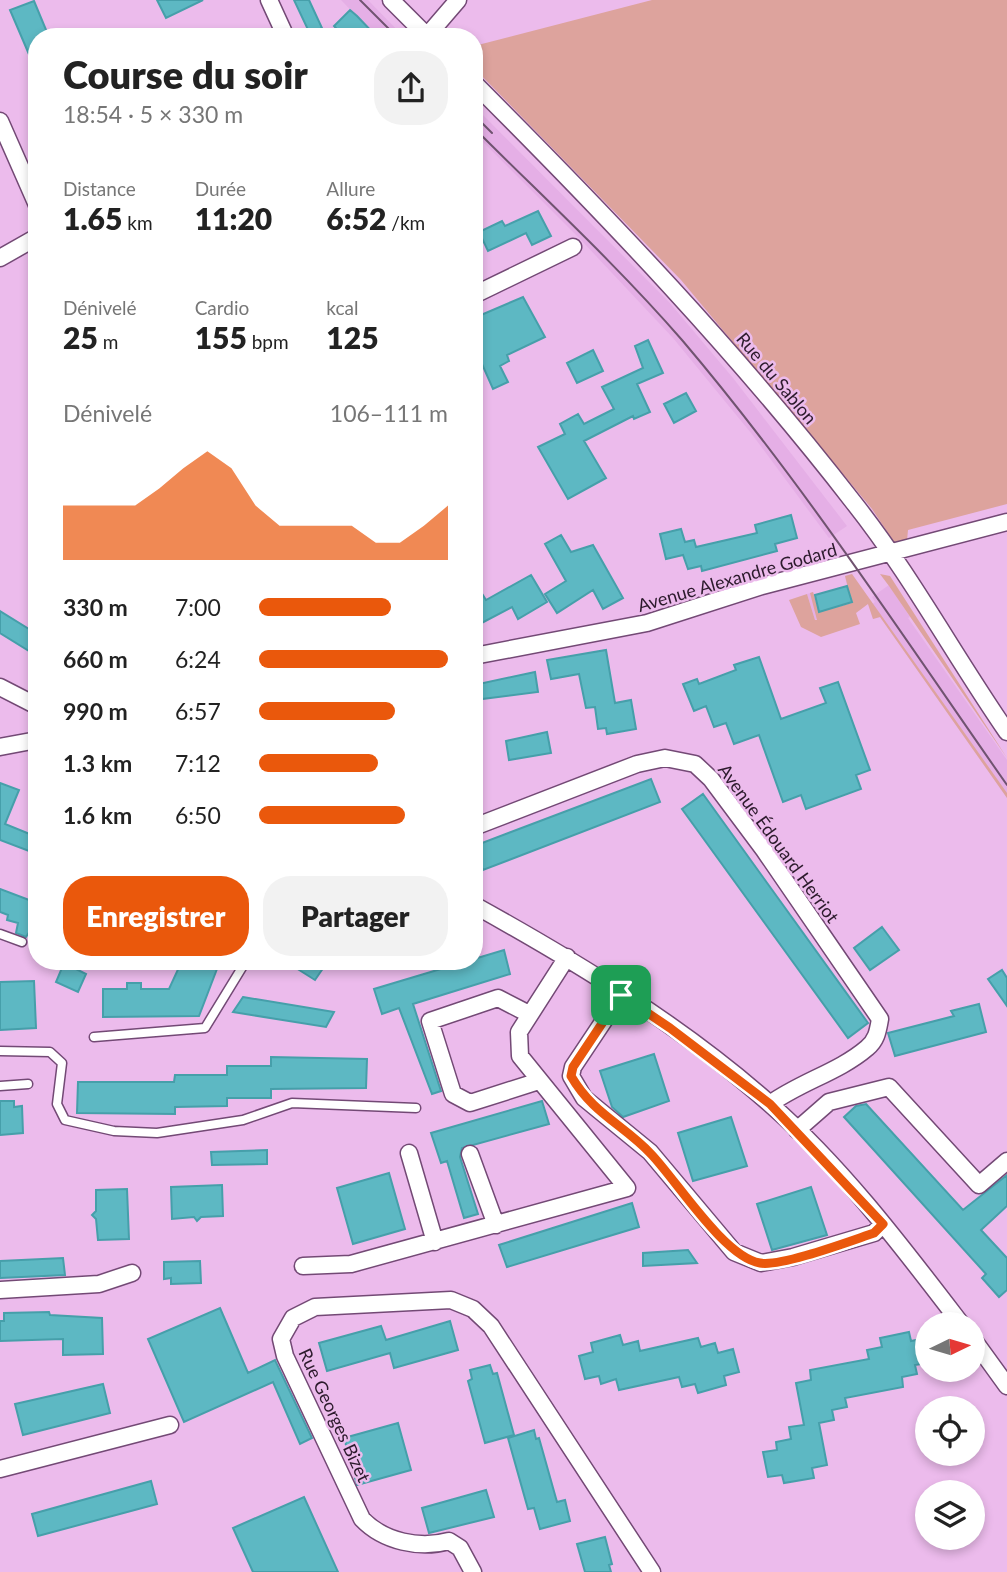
<!DOCTYPE html>
<html lang="fr">
<head>
<meta charset="utf-8">
<style>
  body { margin:0; font-family:Lato,sans-serif; background:#f2f2f2; color:#222; height:100vh; display:flex; flex-direction:column; font-size:26px; white-space:nowrap }
  * { box-sizing:border-box; margin:0 }
  p { font-size:23px; color:#767676 }
  .icon { flex:none; width:38px; height:38px; fill:none; stroke:currentColor; stroke-width:2; stroke-linecap:round; stroke-linejoin:round }
  .map { position:relative; flex:1; overflow:hidden }
  .details { position:absolute; left:28px; top:28px; width:455px; height:942px; display:flex; flex-direction:column; background:#fff; border-radius:28px; box-shadow:0 4px 10px #0003 }
  .details>* { flex:none }
  .needle { width:46px; rotate:85deg }
  .tools { position:absolute; left:915px; top:1312px; display:grid; gap:14px }
  .tools a { display:grid; place-items:center; width:70px; height:70px; border-radius:50%; background:#fff; box-shadow:0 4px 10px #0003; font-size:35px }
  .pin { position:absolute; display:grid; place-items:center; width:60px; height:60px; color:#fff; margin:-30px; border-radius:14px; box-shadow:0 4px 10px #0006 }
  .round { display:grid; place-items:center; flex:none; width:74px; height:74px; border-radius:28px; background:#f2f2f2 }
  .head { display:flex; align-items:center; justify-content:space-between; height:119px; padding:0 35px }
  h1 { font-size:38px; font-weight:800; line-height:52px }
  .metrics { display:grid; grid-template-columns:repeat(3,1fr); gap:10px; height:119px; padding:7px 35px }
  .metrics div { display:grid; align-content:center }
  .metrics b { font-size:30px; font-weight:800 }
  .metrics small { font-size:19px; font-weight:400 }
  .metrics p { font-size:19px }
  .chart { height:196px; padding:14px 35px }
  .chart p { display:flex; justify-content:space-between }
  .chart svg { width:100%; height:126px; margin-top:7px; fill:#ea580c; opacity:.7 }
  .button { display:flex; gap:14px; margin-top:auto; padding:14px 35px }
  .button a { flex:1; height:80px; border-radius:28px; background:#ea580c; color:#fff; font-size:28px; font-weight:800; line-height:80px; text-align:center }
  .button a+a { background:#f2f2f2; color:#222 }
  ul { padding:0 35px; list-style:none; font-size:23px }
  li { display:grid; grid-template-columns:112px 84px 1fr; align-items:center; height:52px }
  li i { height:18px; border-radius:9px; background:#ea580c }
  .map>svg:first-child { display:block }
  .built { fill:#e5afe6 }
  .green { fill:#dda39d }
  .building { fill:#5db8c3; stroke:#469faa; stroke-width:2 }
  .lines { fill:none; stroke-linecap:round; stroke-linejoin:round }
  .service-casing { stroke:#734975; stroke-width:11 }
  .minor-casing { stroke:#734975; stroke-width:19 }
  .service { stroke:#fff; stroke-width:8 }
  .minor { stroke:#fff; stroke-width:16 }
  .tram { stroke:#705370; stroke-width:2 }
  .route-casing { stroke:#fff; stroke-width:14 }
  .route { stroke:#ea580c; stroke-width:9 }
  .labels { text-anchor:middle; dominant-baseline:central; stroke-width:5; stroke-linejoin:round; paint-order:stroke }
  .street-label { font-size:18px; fill:#2c1a2c; stroke:#ecbbec }
</style>
</head>
<body>
<div class="map">
<svg width="1007" height="1572" viewBox="0 0 1007 1572">
  <rect width="100%" height="100%" fill="#ecbbec"/>
  <!-- built -->
  <path class="built" d="M341,0H368L404,37H377Z
    M474,106L669,302L733,378L847,526L829,538L751,433L673,338L581,240L474,133Z
    M852,574L872,604L875,602L872,597L889,585L910,617L908,618L1007,760V798L880,617L873,619L868,604L815,620L807,594L813,592L815,595L847,586L845,576Z"/>
  <!-- green -->
  <path class="green" d="M652,0H1007V504L908,530L907,541L896,545L872,509L681,280L474,68V46Z
    M852,574L1007,793V798L880,617L873,619L868,604L856,613L860,624L821,637L801,627L789,600L807,594L815,620H817L810,593L813,592L819,612L852,603L845,576Z
    M880,574L890,576L1007,758L889,586Z"/>
  <!-- building -->
  <path class="building" d="M157,0H203L166,18Z
    M294,0H309L322,28L310,34Z
    M34,1L49,37H37V73L10,10Z
    M350,10L357,16L377,37H344L334,26Z
    M538,211L551,236L532,245L526,233L488,251L479,232L502,221L505,226Z
    M523,297L545,337L507,355L509,361L500,366L508,382L493,389L482,364L474,367V318Z
    M648,340L663,373L637,384L650,412L634,419L633,416L584,441L606,478L568,499L538,447L565,434L560,424L578,414L584,424L614,409L602,387L643,368L635,346Z
    M593,350L603,371L577,383L567,363Z
    M686,393L696,411L674,423L664,404Z
    M791,515L797,538L775,544L777,551L702,571L701,566L688,569L683,555L666,559L660,534L681,529L685,542L694,540L696,547L757,533L755,525Z
    M561,535L571,552L593,545L623,598L603,609L593,590L557,613L545,594L566,581L545,544Z
    M531,575L547,602L518,619L512,607L474,627V581L486,600Z
    M847,586L852,602L819,612L815,595Z
    M0,611L37,634V656L0,633Z
    M606,650L615,703L631,700L636,729L607,734L606,728L598,729L595,707L586,708L579,674L551,679L547,660Z
    M759,657L781,719L826,703L820,688L838,682L870,770L856,775L861,789L806,809L801,795L783,802L759,735L734,744L726,723L714,727L706,706L694,711L683,684L697,679L699,684L736,670L734,665Z
    M535,672L538,692L474,700V685Z
    M547,732L551,753L509,760L506,741Z
    M651,779L660,802L483,870L474,846Z
    M0,783L19,790L5,824L37,837V854L0,840Z
    M703,794L868,1023L848,1038L682,809Z
    M0,889L37,903V920L26,937L16,933L18,923L7,920L8,915L0,912Z
    M882,927L899,950L870,970L854,948Z
    M504,950L510,974L413,1004L441,1091L432,1094L399,1008L382,1014L374,989Z
    M187,961H220L199,1016L103,1017V989H127V983H141V989H169L180,965L184,967Z
    M285,961H328L315,980Z
    M64,963L86,974L78,992L56,982Z
    M1002,970L1007,978V1006L988,979Z
    M34,981L36,1028L0,1030V982Z
    M243,997L334,1012L326,1027L233,1012Z
    M979,1004L986,1032L895,1056L888,1033L954,1016L951,1011Z
    M654,1054L669,1101L623,1117L612,1107L600,1071Z
    M271,1057L367,1059L366,1088L271,1089V1098H227V1106L175,1107V1114L77,1113L78,1082H174L175,1075H227V1066H271Z
    M0,1101H14V1107L22,1106L23,1133L0,1135Z
    M542,1101L549,1124L462,1148L460,1157L478,1214L464,1218L447,1161L441,1163L431,1133Z
    M866,1104L963,1210L1007,1175V1206L981,1230L1007,1258V1290L999,1297L982,1278L986,1274L844,1117L856,1106Z
    M731,1117L747,1166L693,1181L678,1133Z
    M267,1150V1164L212,1165L211,1152Z
    M389,1173L405,1229L353,1244L337,1188Z
    M222,1185L223,1216L201,1217L197,1221L194,1217L172,1219L171,1187Z
    M811,1187L827,1235L772,1250L757,1204Z
    M127,1189L129,1239L98,1240L96,1219L92,1215L96,1211V1190Z
    M632,1203L639,1227L507,1267L499,1245Z
    M688,1250L697,1263L643,1266V1253Z
    M63,1258L65,1275L0,1278V1261Z
    M200,1261L201,1283L171,1284V1278L164,1279V1262Z
    M220,1308L248,1373L275,1360L312,1438L300,1444L273,1382L184,1422L148,1339Z
    M49,1312L50,1315L102,1318L103,1354L63,1355V1339L0,1341V1321H4V1313Z
    M450,1321L458,1350L394,1368L390,1353L327,1371L319,1343L381,1326L386,1340Z
    M909,1332L911,1341L926,1338L928,1363L915,1365L917,1374L902,1377L903,1387L845,1398L847,1407L832,1410L834,1420L819,1423L827,1465L812,1468L814,1478L784,1483L782,1475L768,1477L763,1452L777,1450L776,1442L791,1439L789,1427L804,1425L796,1383L811,1380L810,1370L869,1359L867,1350L882,1347L880,1338Z
    M620,1335L623,1345L638,1341L640,1351L698,1338L701,1347L715,1343L718,1353L733,1349L739,1372L724,1376L726,1385L698,1393L695,1384L682,1387L679,1377L619,1390L616,1379L601,1384L599,1376L585,1379L579,1356L593,1352L591,1343Z
    M490,1365L493,1374L497,1373L514,1435L485,1443L468,1381L472,1379L470,1370Z
    M103,1384L110,1413L23,1435L15,1404Z
    M398,1423L411,1470L357,1485L344,1438Z
    M534,1430L536,1439L539,1438L557,1502L565,1500L570,1521L540,1529L534,1508L528,1509L508,1438Z
    M151,1481L157,1504L38,1536L32,1514Z
    M486,1490L494,1517L429,1533L422,1508Z
    M304,1497L338,1572H253L233,1528Z
    M605,1537L612,1564L609,1565L611,1572H585L577,1544Z"/>
  <g class="lines">
    <defs>
      <path id="service" d="M0,934L22,942
        M135,964L136,961
        M94,1037L205,1028L246,961
        M0,1051L50,1052L62,1063L57,1104L65,1120L114,1131L157,1133L243,1120L292,1103L416,1108
        M0,1086L28,1084"/>
      <path id="minor" d="M269,0L286,37
        M391,0L428,37
        M427,36L458,0
        M474,83C608,217 738,353 854,503C911,575 955,657 1007,732
        M0,121L37,205
        M0,258L37,237
        M474,295L573,247
        M474,656L647,623L762,586L1007,522
        M0,687L37,706
        M0,747L37,740
        M474,827L637,764L665,758L695,764L711,779L764,850L880,1019C878,1030 877,1040 867,1048C839,1072 800,1082 770,1104
        M474,905C577,962 682,1026 770,1104C843,1168 903,1248 962,1325
        M621,995L573,1067L571,1076L584,1098L650,1152L734,1252L761,1263L793,1257L874,1233L883,1224
        M529,1014L498,998L430,1021L453,1094L470,1103L539,1081
        M797,1130L829,1102L889,1087L979,1185L1007,1161
        M409,1153L435,1242
        M470,1154L496,1225
        M303,1266L351,1264L627,1188L520,1056L519,1032L567,957
        M0,1290L99,1284L132,1273
        M973,1339L1007,1386
        M0,1469L170,1425
        M473,1572L460,1548L449,1541C420,1549 384,1542 362,1519L285,1356L281,1339L293,1318L315,1307L451,1300L473,1309L491,1326L652,1572"/>
    </defs>
    <!-- service casing -->
    <use href="#service" class="service-casing"/>
    <!-- minor casing -->
    <use href="#minor" class="minor-casing"/>
    <!-- service -->
    <use href="#service" class="service"/>
    <!-- minor -->
    <use href="#minor" class="minor"/>
    <!-- tram -->
    <path class="tram" d="M360,0L397,37
      M474,115L492,133
      M474,128C544,198 617,265 682,340C801,480 902,635 1007,785"/>
  </g>
  <g class="lines">
    <defs>
      <path id="route" d="M621,995L670,1028L770,1104L883,1224L874,1233C850,1241 781,1267 760,1263C724,1257 677,1181 651,1154C624,1125 593,1114 571,1076L573,1067Z"/>
    </defs>
    <!-- route casing -->
    <use href="#route" class="route-casing"/>
    <!-- route -->
    <use href="#route" class="route"/>
  </g>
  <g class="labels">
    <!-- street labels -->
    <g class="street-label">
      <text transform="translate(777 378) rotate(50)">Rue du Sablon</text>
      <text transform="translate(737 577) rotate(-16)">Avenue Alexandre Godard</text>
      <text transform="translate(779 843) rotate(54)">Avenue Édouard Herriot</text>
      <text transform="translate(335 1415) rotate(65)">Rue Georges Bizet</text>
    </g>
  </g>
</svg>
<div class="tools">
<a><svg class="needle" viewBox="-14 -14 28 28"><path d="M0-13l5 13h-10z" fill="#e53935"/><path d="M0 13l5-13h-10z" fill="#767676"/></svg></a>
<a><svg class="icon" aria-label="locate" viewBox="0 0 24 24"><circle cx="12" cy="12" r="6"/><path d="M12 2v4M12 18v4M2 12h4M18 12h4"/></svg></a>
<a><svg class="icon" aria-label="layers" viewBox="0 0 24 24"><path d="M12 4l9 5-9 5-9-5zM3 14l9 5 9-5"/></svg></a>
</div>
<div class="pin" style="left:621px;top:995px;background:#1e9e55"><svg class="icon" aria-label="arrive" viewBox="0 0 24 24"><path d="M6 21V4h12l-3 4 3 4H6"/></svg></div>
<section class="details">
<div class="head"><div><h1>Course du soir</h1><p>18:54 · 5 × 330 m</p></div><a class="round"><svg class="icon" aria-label="share" viewBox="0 0 24 24"><path d="M12 15V3M7 8l5-5 5 5M5 13v7h14v-7"/></svg></a></div>
<div class="metrics">
<div><p>Distance</p><b>1.65<small> km</small></b></div>
<div><p>Durée</p><b>11:20</b></div>
<div><p>Allure</p><b>6:52<small> /km</small></b></div>
</div>
<div class="metrics">
<div><p>Dénivelé</p><b>25<small> m</small></b></div>
<div><p>Cardio</p><b>155<small> bpm</small></b></div>
<div><p>kcal</p><b>125</b></div>
</div>
<div class="chart"><p><span>Dénivelé</span>106–111 m</p>
<svg viewBox="0 0 160 44" preserveAspectRatio="none"><path d="M0 44V25L10 25L20 25L30 25L40 19L50 12L60 6L70 12L80 25L90 32L100 32L110 32L120 32L130 38L140 38L150 32L160 25V44z"/></svg>
</div>
<ul>
<li><b>330 m</b>7:00<i style="width:70%"></i></li>
<li><b>660 m</b>6:24<i style="width:100%"></i></li>
<li><b>990 m</b>6:57<i style="width:72%"></i></li>
<li><b>1.3 km</b>7:12<i style="width:63%"></i></li>
<li><b>1.6 km</b>6:50<i style="width:77%"></i></li>
</ul>
<div class="button"><a>Enregistrer</a><a>Partager</a></div>
</section>
</div>
</body>
</html>
